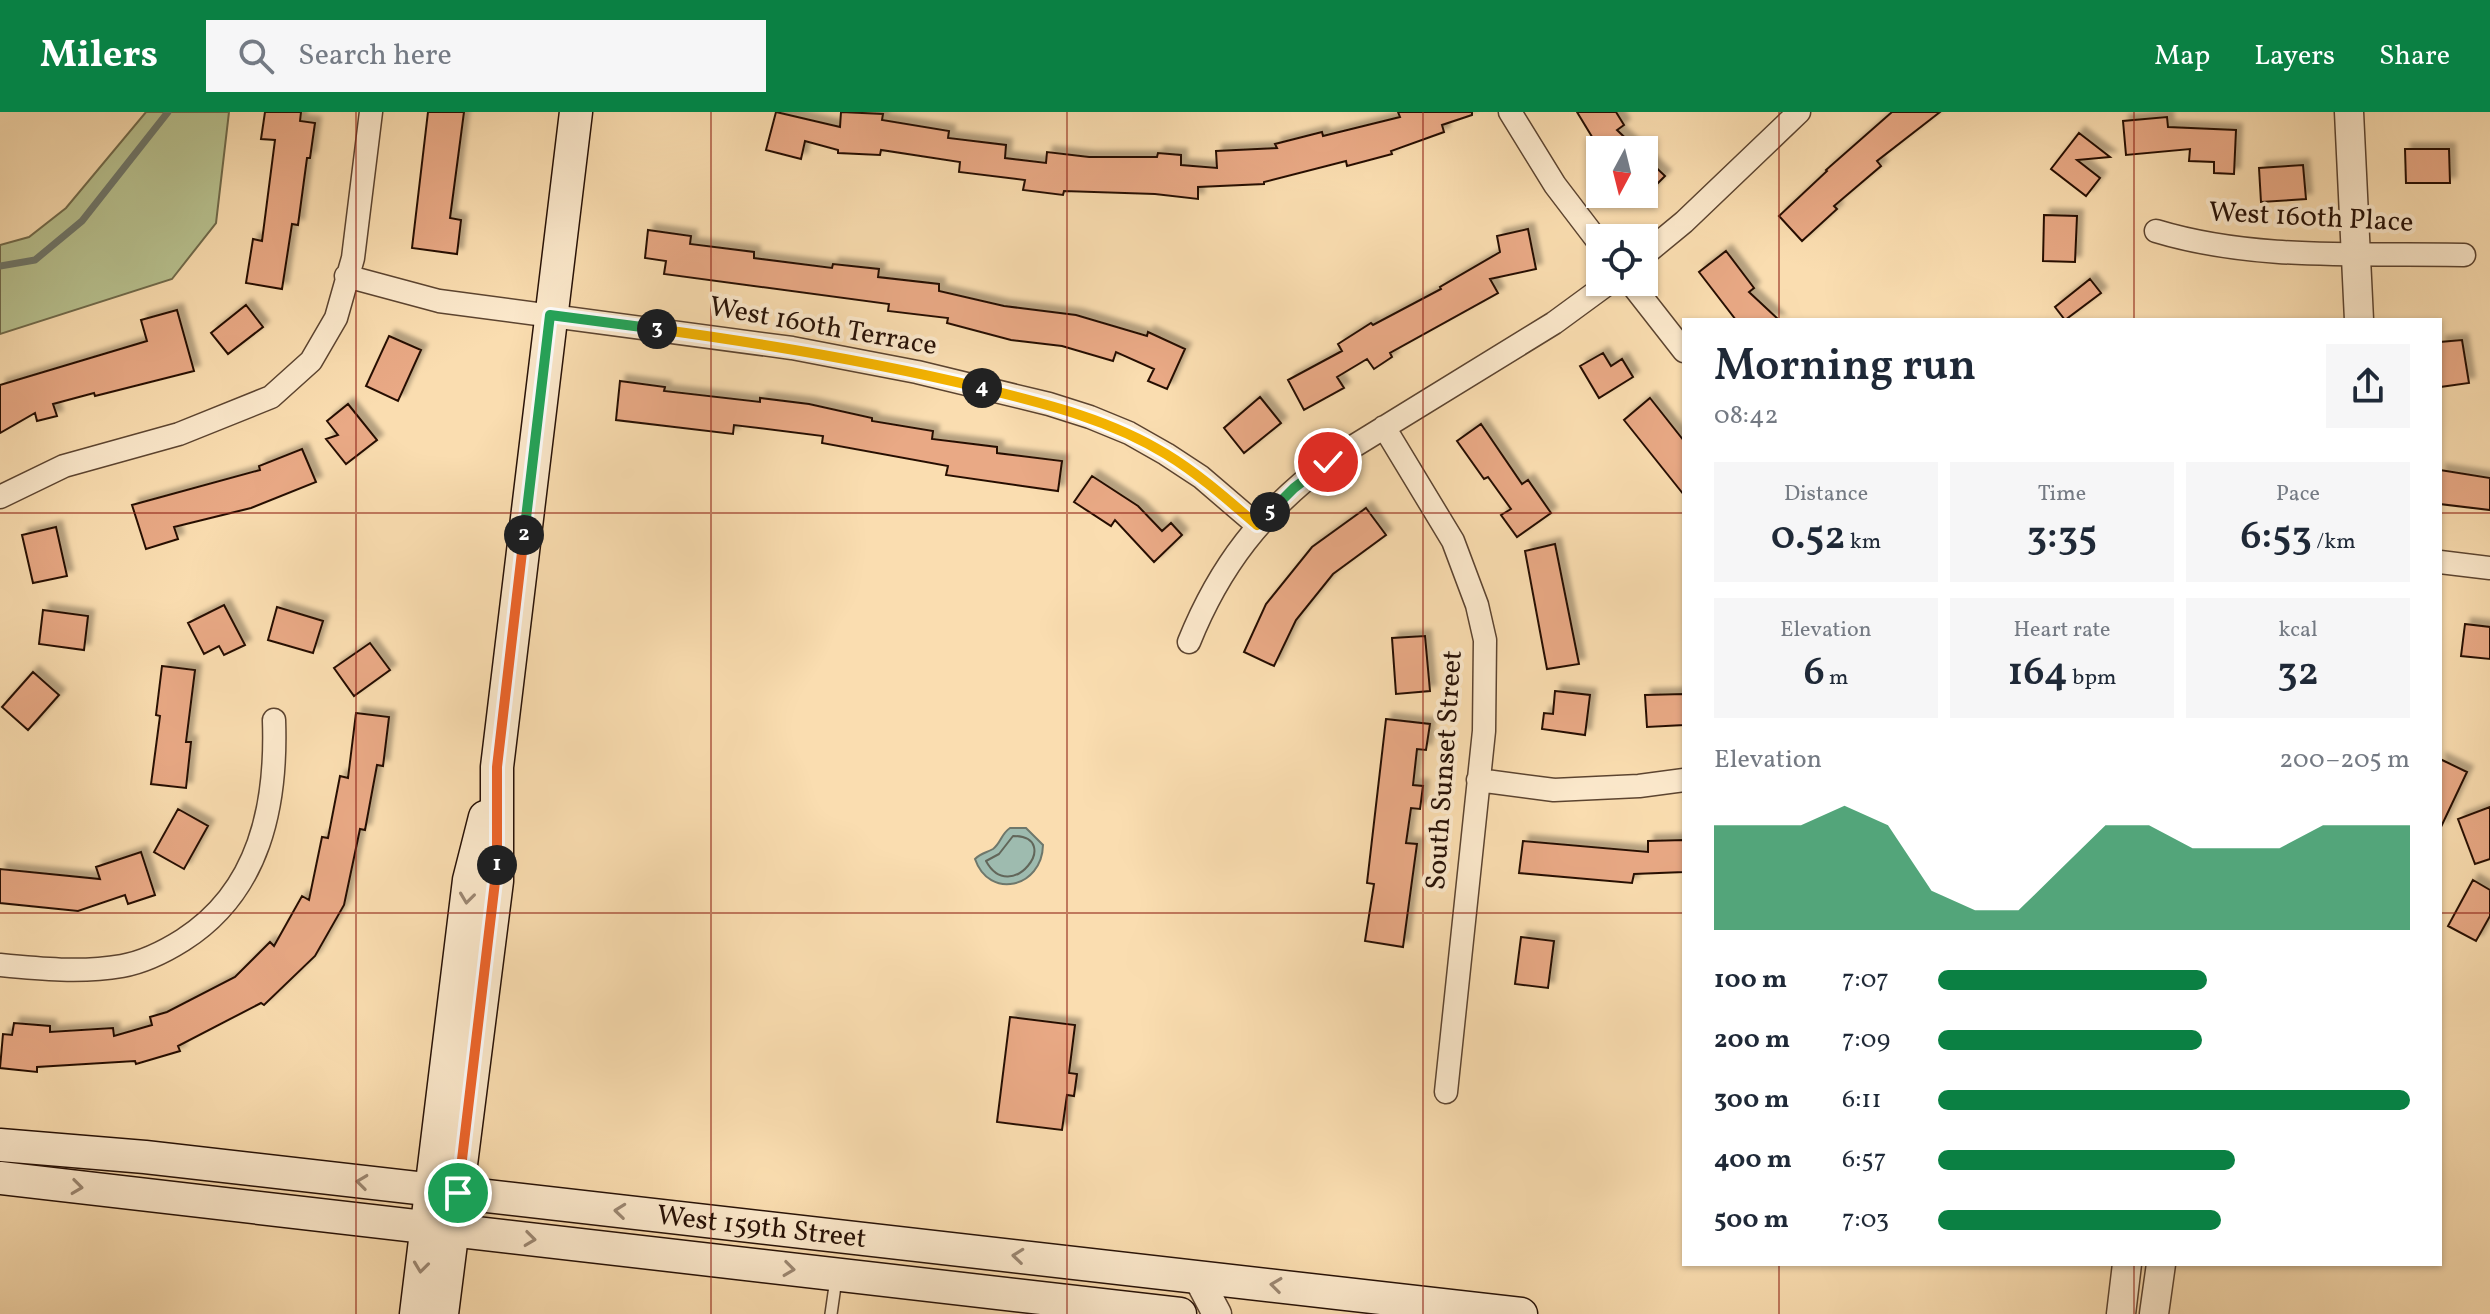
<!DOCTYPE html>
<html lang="en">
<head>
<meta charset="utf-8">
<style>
  body { margin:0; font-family:Vollkorn,serif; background:#f6f6f7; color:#1f2937; height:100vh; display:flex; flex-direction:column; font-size:30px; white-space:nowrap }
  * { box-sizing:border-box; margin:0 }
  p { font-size:26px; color:#747a83 }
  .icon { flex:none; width:44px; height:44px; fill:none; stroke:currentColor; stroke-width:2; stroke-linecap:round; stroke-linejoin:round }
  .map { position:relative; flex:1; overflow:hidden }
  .side { position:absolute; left:1682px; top:206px; width:760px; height:948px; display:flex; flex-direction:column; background:#fff; border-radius:0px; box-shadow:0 2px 6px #0004 }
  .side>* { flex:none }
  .needle { width:52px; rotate:187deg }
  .fabs { position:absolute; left:1586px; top:24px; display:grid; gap:16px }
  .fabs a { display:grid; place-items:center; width:72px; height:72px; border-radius:0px; background:#fff; box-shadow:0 2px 6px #0004; font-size:40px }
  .pin { position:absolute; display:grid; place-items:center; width:68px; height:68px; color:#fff; margin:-34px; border:4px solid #fff; border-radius:50%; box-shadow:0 2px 8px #0007 }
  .km { position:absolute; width:40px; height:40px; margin:-20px; border-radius:50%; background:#222; color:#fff; font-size:22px; line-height:40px; text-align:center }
  .round { display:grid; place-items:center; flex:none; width:84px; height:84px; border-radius:0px; background:#f6f6f7 }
  .overview { display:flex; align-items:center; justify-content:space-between; height:136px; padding:0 32px }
  h1 { font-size:44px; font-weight:600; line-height:60px }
  .metrics { display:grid; grid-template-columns:repeat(3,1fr); gap:12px; height:136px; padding:8px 32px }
  .metrics div { display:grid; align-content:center; border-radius:0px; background:#f6f6f7; text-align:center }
  .metrics b { font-size:40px; font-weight:600 }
  .metrics small { font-size:22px; font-weight:400 }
  .metrics p { font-size:22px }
  .chart { height:224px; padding:16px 32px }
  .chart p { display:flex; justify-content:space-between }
  .chart svg { width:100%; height:144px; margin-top:8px; fill:#0b8043; opacity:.7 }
  ul { padding:0 32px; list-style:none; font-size:26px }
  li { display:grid; grid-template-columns:128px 96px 1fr; align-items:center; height:60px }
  li i { height:20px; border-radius:10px; background:#0b8043 }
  header { display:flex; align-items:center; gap:48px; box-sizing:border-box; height:112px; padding:0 40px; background:#0b8043; color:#fff }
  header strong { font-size:38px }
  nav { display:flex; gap:44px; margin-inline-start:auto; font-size:28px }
  .search { width:560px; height:72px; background:#f6f6f7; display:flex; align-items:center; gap:20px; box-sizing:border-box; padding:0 28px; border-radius:0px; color:#747a83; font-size:30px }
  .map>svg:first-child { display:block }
  .green { fill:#b8c290; stroke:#706a4b; stroke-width:2 }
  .water { fill:#9ebbaf; stroke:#6e776b; stroke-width:2 }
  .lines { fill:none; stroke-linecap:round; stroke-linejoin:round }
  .shore { stroke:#62665a; stroke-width:2 }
  .stream { stroke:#6e776b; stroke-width:7 }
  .building { fill:#e9a985; stroke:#271106; stroke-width:2; filter:url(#shadow) }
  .service-casing { stroke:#5c4430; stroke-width:14 }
  .minor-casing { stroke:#5c4430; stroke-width:25 }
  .tertiary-casing { stroke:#5c4430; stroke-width:31 }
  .secondary-casing { stroke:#271106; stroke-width:35 }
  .service { stroke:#fce9cc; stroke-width:11 }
  .minor { stroke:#fce9cc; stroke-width:22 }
  .tertiary { stroke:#fce9cc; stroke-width:28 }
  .secondary { stroke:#fce9cc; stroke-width:32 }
  .oneway { stroke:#9c8873 }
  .split-1-casing { stroke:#fff; stroke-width:16 }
  .split-2-casing { stroke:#fff; stroke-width:16 }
  .split-3-casing { stroke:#fff; stroke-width:16 }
  .split-4-casing { stroke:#fff; stroke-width:16 }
  .split-5-casing { stroke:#fff; stroke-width:16 }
  .split-6-casing { stroke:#fff; stroke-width:16 }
  .split-1 { stroke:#f0652b; stroke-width:10 }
  .split-2 { stroke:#f0652b; stroke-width:10 }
  .split-3 { stroke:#22a559; stroke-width:10 }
  .split-4 { stroke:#f5b400; stroke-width:10 }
  .split-5 { stroke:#f5b400; stroke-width:10 }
  .split-6 { stroke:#22a559; stroke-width:10 }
  .grid { fill:none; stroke:#8f2418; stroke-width:2; stroke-opacity:0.55 }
  .labels { text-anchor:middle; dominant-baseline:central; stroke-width:8; stroke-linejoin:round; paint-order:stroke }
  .street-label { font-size:28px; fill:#271106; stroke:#fce9cc }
</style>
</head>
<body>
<header>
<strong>Milers</strong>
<div class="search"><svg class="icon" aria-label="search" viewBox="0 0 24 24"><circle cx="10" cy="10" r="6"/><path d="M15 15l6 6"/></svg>Search here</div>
<nav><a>Map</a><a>Layers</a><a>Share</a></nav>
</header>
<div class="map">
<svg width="2490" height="1202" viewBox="0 0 2490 1202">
  <defs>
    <filter id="shadow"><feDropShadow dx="6" dy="-6" stdDeviation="2" flood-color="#0004"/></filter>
  </defs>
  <rect width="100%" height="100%" fill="#faddb0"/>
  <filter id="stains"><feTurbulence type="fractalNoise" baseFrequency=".0025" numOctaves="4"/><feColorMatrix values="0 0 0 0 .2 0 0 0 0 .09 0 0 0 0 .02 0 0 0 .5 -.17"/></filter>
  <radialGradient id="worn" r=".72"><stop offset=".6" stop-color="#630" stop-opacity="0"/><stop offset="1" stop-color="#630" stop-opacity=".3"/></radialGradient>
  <!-- green -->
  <path class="green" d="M146,0H229L216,111L172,167L0,222V133L29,125L66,96Z"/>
  <!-- water -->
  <path class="water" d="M1010,716H1026L1043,733C1042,776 989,788 975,747C981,741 986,741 993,737C1001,731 1001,722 1010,716Z"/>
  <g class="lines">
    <!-- shore -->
    <path class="shore" d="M1013,724C1064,724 1011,795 986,749L999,742Z"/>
    <!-- stream -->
    <path class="stream" d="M0,154L35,148L82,109L168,0"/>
  </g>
  <!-- building -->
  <path class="building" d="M265,0H301L300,9L315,11L310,46H307L298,113L292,112L282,177L246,171L253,127L262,129L275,28L261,27Z
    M428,0H464L450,106L461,108L457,142L412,136Z
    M776,0L840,15L841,0L883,2L882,8L949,19L948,26L1006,33L1005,46L1046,51L1047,40L1089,45H1157L1158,41L1181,43V53L1217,56L1216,39L1277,36L1275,32L1322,20L1323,24L1400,5L1398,0H1472V3L1442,13L1444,20L1391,39L1392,42L1347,54L1346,49L1264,70V72L1198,75V87L1155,82L1064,79L1063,83L1023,78L1025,68L959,60L960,50L881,38L880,43L838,41V38L805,29L801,47L766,38Z
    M1577,0H1616L1624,13L1617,18L1638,38H1600Z
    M1892,0H1940L1877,49L1881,54L1834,94L1837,97L1802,129L1779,104L1827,59L1826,58Z
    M2167,5L2168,15L2236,18L2234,62L2214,61V50L2189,49L2190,37L2126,43L2123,9Z
    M2079,21L2110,45L2077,48L2100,66L2086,84L2051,57Z
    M2405,37H2449L2450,71H2406Z
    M1644,44L1665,64L1644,85Z
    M2303,53L2306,87L2261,90L2259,56Z
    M2044,103L2077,104L2075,150L2043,149Z
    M1528,117L1536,157L1490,167L1498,181L1390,241L1392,245L1374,257L1367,247L1337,265L1344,276L1304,298L1288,268L1342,239L1338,232L1371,211L1373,213L1441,177L1440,175L1500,140L1497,124Z
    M648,118L691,124L690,132L754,140V146L832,156L833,152L879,157L878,165L939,172V179L1004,194L1076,203L1147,224L1148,220L1185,237L1167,277L1148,269L1154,257L1116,240L1113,249L1062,234L1011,228L947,211L948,206L888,199L889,192L664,162L666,149L645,146Z
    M1726,139L1754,176L1749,180L1779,208H1736L1699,160Z
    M2090,167L2101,181L2065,208L2055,195Z
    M246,193L263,215L228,242L211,221Z
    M177,198L194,259L95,284L94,281L53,292L57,304L37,309L35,301L0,321V273L147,229L141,208Z
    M389,224L421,238L398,289L366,274Z
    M2462,228L2469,271L2440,275V230Z
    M1603,241L1611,254L1622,247L1633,265L1599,286L1580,254Z
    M620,269L665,275L664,279L760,290V286L809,292L872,306V309L933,319L932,327L997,335V341L1062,349L1058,379L946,363L948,354L822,331L823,324L734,313L733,322L616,308Z
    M1260,285L1281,311L1244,341L1224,316Z
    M1650,286L1684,329V383L1624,308Z
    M348,292L377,328L346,352L326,327L338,323L327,309Z
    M1481,312L1522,372L1528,368L1551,401L1517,425L1501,403L1511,397L1488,365L1484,367L1457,329Z
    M302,337L316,370L251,396L174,415L178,427L146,437L132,393L260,358L259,354Z
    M2440,358L2490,366V398L2440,392Z
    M1092,364L1138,394L1162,419L1171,411L1182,423L1154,450L1115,408L1111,414L1074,390Z
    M1366,396L1386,423L1333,462L1296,508L1274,554L1244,540L1266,492L1312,435Z
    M56,415L67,464L33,471L22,423Z
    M1555,432L1579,552L1547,557L1525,439Z
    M224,493L245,533L224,543L219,534L204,542L188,511Z
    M277,495L323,509L313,541L268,528Z
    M43,498L88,504L84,538L39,532Z
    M2465,512L2490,515V547L2461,544Z
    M1425,524L1430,579L1396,582L1392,526Z
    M370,531L390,558L354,584L334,556Z
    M162,554L195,558L186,630H191L186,676L151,672L160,604L156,603Z
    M33,560L59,583L28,618L2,595Z
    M1555,579L1590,583L1585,623L1542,617L1544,601L1553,602Z
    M1684,582V613L1647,615L1645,583Z
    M356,601L389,605L383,654L377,653L365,718L360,717L344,793L315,844L264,893L261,891L178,934L180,939L136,952L135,949L37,955V960L0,956L3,922L12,923L14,911L50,914V920L113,916L114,924L152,913L150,905L167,900L235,865L270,830L274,834L302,784L309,788L322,725L328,726L340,664L348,666Z
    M1386,607L1430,612L1426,638L1417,637L1413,673L1423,674L1420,697L1411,696L1406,731L1417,732L1403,835L1365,829L1374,772L1367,771Z
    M2440,647L2467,660L2440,717Z
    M2490,695V747L2475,752L2458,707Z
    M178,697L208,714L184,757L154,740Z
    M1684,728V760L1634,762L1632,771L1519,761L1523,729L1648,740V729Z
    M141,740L155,783L128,792L125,783L78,799L0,791V757L100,767L96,755Z
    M2473,768L2490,778V804L2476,829L2448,814Z
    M1521,825L1554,829L1548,876L1515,872Z
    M1010,905L1075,913L1069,961L1077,962L1074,984L1067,983L1062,1018L997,1010Z"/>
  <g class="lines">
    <defs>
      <path id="service" d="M831,1202L836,1167"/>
      <path id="minor" d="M1510,0L1555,73L1600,132
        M2156,119C2255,149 2362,141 2464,143
        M1644,143L1684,110L1799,0
        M346,164L439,189L792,236L917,260L1049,292L1090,305L1129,321L1166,342L1201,365L1257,413
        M1630,170L1684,239
        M1384,315L1453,429L1477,493L1485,528L1484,619L1446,980
        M0,385L64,354L179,322L271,285L311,249L336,206L353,146L371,0
        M2440,450L2490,456
        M1189,530C1220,453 1262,400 1328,350L1554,211L1610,170
        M1478,668L1554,678L1639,674L1684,668
        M0,853C40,857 82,861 122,854C144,850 164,840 183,828C260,779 277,693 274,608"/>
      <path id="tertiary" d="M2349,0L2359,208
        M1197,1164L1217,1202
        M2121,1202L2127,1152
        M2154,1202L2161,1152"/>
      <g id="secondary">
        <path id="s1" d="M0,1033L145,1045L1521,1202"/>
        <path d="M0,1066L1180,1202"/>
        <path d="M416,1202L469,768L485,705"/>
        <path d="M442,1202L497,769V655L576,0"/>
      </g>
    </defs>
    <!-- service casing -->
    <use href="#service" class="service-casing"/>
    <!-- minor casing -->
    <use href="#minor" class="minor-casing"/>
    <!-- tertiary casing -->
    <use href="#tertiary" class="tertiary-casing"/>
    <!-- secondary casing -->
    <use href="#secondary" class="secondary-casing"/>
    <!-- service -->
    <use href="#service" class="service"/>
    <!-- minor -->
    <use href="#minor" class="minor"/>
    <!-- tertiary -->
    <use href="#tertiary" class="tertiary"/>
    <!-- secondary -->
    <use href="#secondary" class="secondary"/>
  </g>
  <!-- one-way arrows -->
  <defs><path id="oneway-chevron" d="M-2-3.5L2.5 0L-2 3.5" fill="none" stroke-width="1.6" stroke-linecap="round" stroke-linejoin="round" transform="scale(2)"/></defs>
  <g class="oneway">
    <use href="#oneway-chevron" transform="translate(467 786) rotate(97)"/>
    <use href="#oneway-chevron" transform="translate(362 1070) rotate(-173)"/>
    <use href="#oneway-chevron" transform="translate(77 1075) rotate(7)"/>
    <use href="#oneway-chevron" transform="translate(620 1099) rotate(-174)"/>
    <use href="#oneway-chevron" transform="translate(530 1127) rotate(7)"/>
    <use href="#oneway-chevron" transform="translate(1018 1144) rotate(-174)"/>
    <use href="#oneway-chevron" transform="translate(421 1155) rotate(97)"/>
    <use href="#oneway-chevron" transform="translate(789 1157) rotate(7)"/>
    <use href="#oneway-chevron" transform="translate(1276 1173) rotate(-173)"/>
  </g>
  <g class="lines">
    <defs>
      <path id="split-1" d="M458,1081L497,753"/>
      <path id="split-2" d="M497,753V655L524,423"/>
      <path id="split-3" d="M524,423L550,203L657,217"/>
      <path id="split-4" d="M657,217C767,232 875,250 982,276"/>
      <path id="split-5" d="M982,276C1046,292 1109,307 1166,342C1199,362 1228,388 1257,413L1270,400"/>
      <path id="split-6" d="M1270,400L1294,376L1328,350"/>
    </defs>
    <!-- split-1 casing -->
    <use href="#split-1" class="split-1-casing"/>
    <!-- split-2 casing -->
    <use href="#split-2" class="split-2-casing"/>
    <!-- split-3 casing -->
    <use href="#split-3" class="split-3-casing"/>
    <!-- split-4 casing -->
    <use href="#split-4" class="split-4-casing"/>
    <!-- split-5 casing -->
    <use href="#split-5" class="split-5-casing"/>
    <!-- split-6 casing -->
    <use href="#split-6" class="split-6-casing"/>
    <!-- split-1 -->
    <use href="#split-1" class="split-1"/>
    <!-- split-2 -->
    <use href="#split-2" class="split-2"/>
    <!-- split-3 -->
    <use href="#split-3" class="split-3"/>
    <!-- split-4 -->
    <use href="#split-4" class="split-4"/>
    <!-- split-5 -->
    <use href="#split-5" class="split-5"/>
    <!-- split-6 -->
    <use href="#split-6" class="split-6"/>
  </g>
  <!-- grid -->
  <path class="grid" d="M356,0V1202M711,0V1202M1067,0V1202M1423,0V1202M1779,0V208M2134,0V208M0,401H1684M2440,401H2490M0,801H1684M2440,801H2490M1779,1152V1202M2134,1152V1202"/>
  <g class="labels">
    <!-- street labels -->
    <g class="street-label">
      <text transform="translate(2311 106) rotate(3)">West 160th Place</text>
      <text transform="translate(823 215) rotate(10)">West 160th Terrace</text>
      <text transform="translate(1445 658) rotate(-86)">South Sunset Street</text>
      <text stroke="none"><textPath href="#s1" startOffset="766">West 159th Street</textPath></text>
    </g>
  </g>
  <rect width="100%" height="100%" filter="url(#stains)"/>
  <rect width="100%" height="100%" fill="url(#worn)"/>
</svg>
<div class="fabs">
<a><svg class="needle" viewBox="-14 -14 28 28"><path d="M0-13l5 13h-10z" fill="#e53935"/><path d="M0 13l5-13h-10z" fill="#747a83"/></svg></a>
<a><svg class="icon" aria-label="locate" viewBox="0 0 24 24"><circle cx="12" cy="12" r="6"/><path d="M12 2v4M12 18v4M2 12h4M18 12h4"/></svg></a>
</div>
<div class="pin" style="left:458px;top:1081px;background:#1e9e55"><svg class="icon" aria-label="arrive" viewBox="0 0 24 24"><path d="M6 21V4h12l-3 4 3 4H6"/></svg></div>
<div class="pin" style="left:1328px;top:350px;background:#d93025"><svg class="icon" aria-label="check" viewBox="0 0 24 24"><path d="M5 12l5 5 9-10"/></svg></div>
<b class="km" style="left:497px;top:753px">1</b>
<b class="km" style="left:524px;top:423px">2</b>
<b class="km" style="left:657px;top:217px">3</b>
<b class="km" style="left:982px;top:276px">4</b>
<b class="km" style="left:1270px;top:400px">5</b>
<section class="side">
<div class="overview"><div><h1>Morning run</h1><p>08:42</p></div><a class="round"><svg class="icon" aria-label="share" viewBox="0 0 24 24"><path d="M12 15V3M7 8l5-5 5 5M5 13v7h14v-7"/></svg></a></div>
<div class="metrics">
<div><p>Distance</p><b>0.52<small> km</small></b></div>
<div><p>Time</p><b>3:35</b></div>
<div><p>Pace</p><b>6:53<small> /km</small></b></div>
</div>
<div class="metrics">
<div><p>Elevation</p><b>6<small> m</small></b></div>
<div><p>Heart rate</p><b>164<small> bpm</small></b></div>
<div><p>kcal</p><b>32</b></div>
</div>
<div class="chart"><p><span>Elevation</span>200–205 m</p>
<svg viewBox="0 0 160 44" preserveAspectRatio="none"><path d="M0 44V12L10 12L20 12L30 6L40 12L50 32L60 38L70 38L80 25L90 12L100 12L110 19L120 19L130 19L140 12L150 12L160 12V44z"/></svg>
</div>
<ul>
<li><b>100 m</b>7:07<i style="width:57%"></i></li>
<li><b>200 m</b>7:09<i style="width:56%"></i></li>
<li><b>300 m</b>6:11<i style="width:100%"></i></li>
<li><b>400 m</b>6:57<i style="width:63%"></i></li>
<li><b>500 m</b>7:03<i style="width:60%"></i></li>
</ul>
</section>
</div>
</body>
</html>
